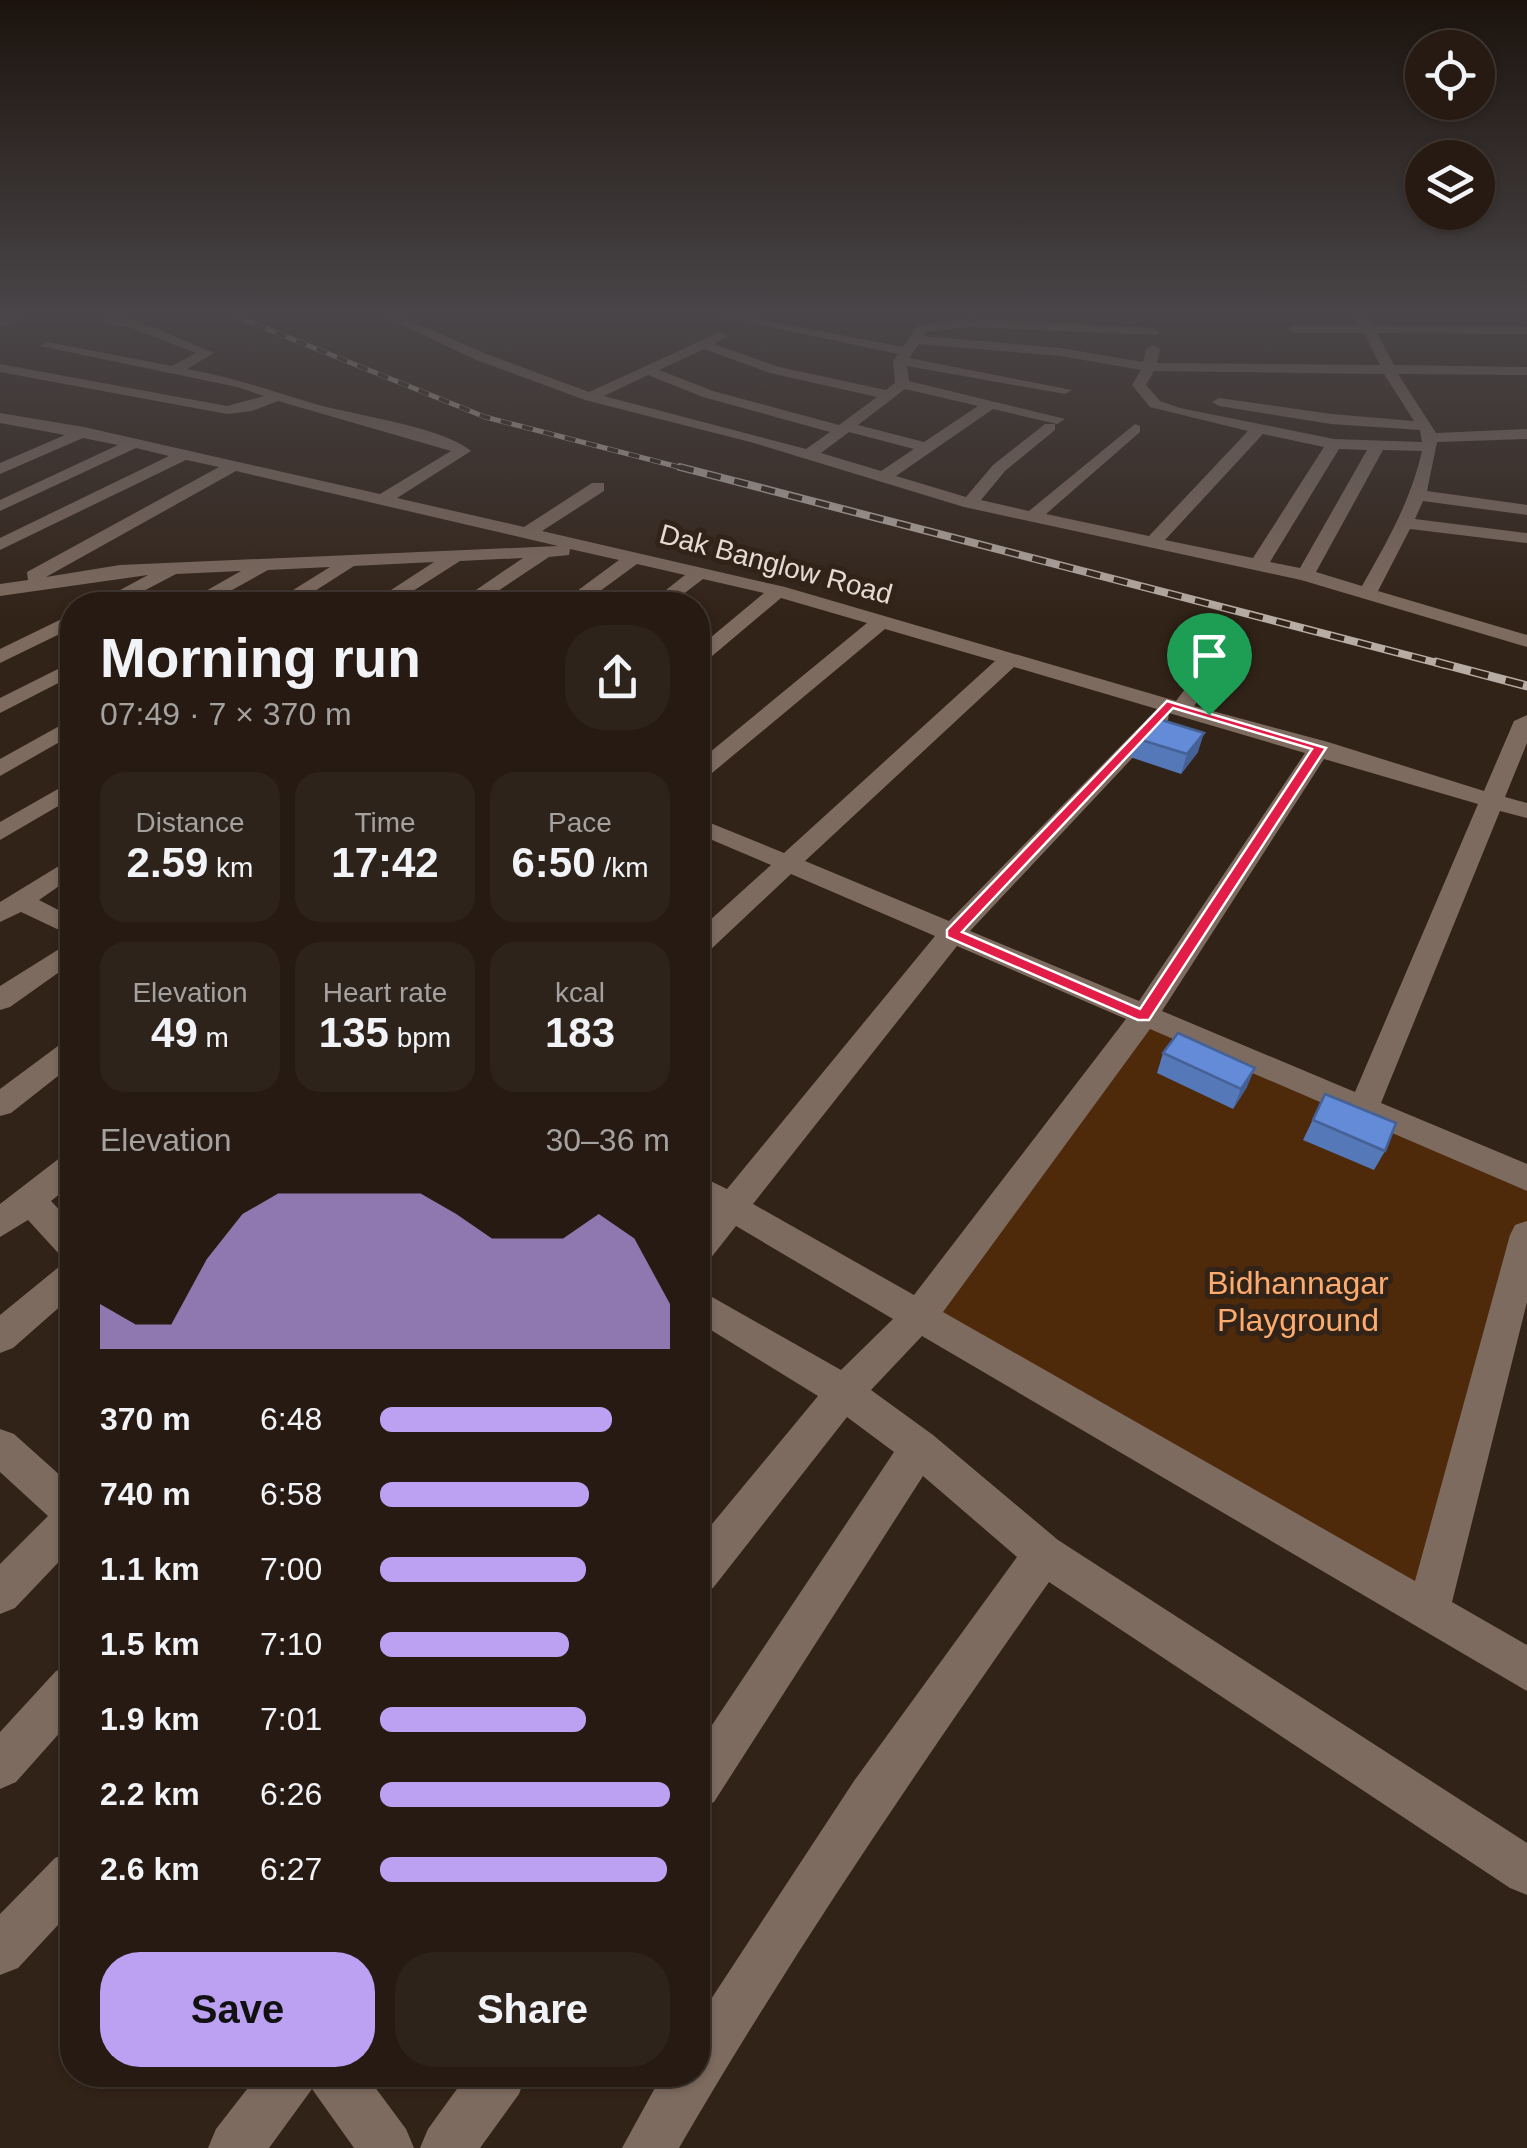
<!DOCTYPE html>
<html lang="en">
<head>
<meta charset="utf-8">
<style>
  body { margin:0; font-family:Arial,sans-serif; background:#2e231b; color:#f1f3f6; height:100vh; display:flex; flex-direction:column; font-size:38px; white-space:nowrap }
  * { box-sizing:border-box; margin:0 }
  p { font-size:32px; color:#a4a19f }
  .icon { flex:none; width:55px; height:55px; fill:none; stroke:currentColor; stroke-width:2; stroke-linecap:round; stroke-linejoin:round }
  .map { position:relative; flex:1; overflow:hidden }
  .panel { position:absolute; left:60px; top:592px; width:650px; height:1495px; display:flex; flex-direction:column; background:#261a12; border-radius:40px; box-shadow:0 2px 8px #0004,0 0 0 2px #423832 }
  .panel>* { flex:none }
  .buttons { position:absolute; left:1405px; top:30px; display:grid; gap:20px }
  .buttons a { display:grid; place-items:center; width:90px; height:90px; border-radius:50%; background:#261a12; box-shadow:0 2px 8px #0004,0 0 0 2px #423832; font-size:50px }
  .pin { position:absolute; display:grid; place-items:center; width:85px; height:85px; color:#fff; margin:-102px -42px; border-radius:50% 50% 50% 0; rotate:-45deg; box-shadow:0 0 10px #0007 }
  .pin .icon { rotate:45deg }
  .round { display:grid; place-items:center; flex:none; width:105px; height:105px; border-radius:40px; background:#2e231b }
  .summary { display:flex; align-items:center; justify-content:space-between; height:170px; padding:0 40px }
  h1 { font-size:55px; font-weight:600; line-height:75px }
  .figures { display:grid; grid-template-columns:repeat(3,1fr); gap:15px; height:170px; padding:10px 40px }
  .figures div { display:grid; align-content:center; border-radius:25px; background:#2e231b; text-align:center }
  .figures b { font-size:42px; font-weight:600 }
  .figures small { font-size:28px; font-weight:400 }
  .figures p { font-size:28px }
  .chart { height:280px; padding:20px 40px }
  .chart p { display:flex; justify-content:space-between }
  .chart svg { width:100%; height:180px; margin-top:10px; fill:#bca0f2; opacity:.7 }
  .button { display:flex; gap:20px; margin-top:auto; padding:20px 40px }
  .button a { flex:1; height:115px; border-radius:40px; background:#bca0f2; color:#111; font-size:40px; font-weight:600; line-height:115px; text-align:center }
  .button a+a { background:#2e231b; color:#f1f3f6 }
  ul { padding:0 40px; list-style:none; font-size:32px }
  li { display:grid; grid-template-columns:160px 120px 1fr; align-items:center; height:75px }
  li i { height:25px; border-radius:12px; background:#bca0f2 }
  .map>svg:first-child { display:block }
  .green { fill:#4e2a0b }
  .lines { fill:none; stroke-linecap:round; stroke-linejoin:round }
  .street { fill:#7e6b5f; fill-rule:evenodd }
  .rail-far2-casing { stroke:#b8ada4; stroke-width:5 }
  .rail-far1-casing { stroke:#b8ada4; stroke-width:8 }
  .rail-casing { stroke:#b8ada4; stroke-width:9 }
  .rail-far2 { stroke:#322318; stroke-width:4; stroke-dasharray:11; stroke-linecap:butt }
  .rail-far1 { stroke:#322318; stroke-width:5; stroke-dasharray:14; stroke-linecap:butt }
  .rail { stroke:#322318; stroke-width:6; stroke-dasharray:18; stroke-linecap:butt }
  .wall { fill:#5578b9 }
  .shaded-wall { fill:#456196 }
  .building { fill:#638bd7; stroke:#456196; stroke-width:2.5 }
  .route { fill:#e11d48; stroke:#fff; stroke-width:2.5; fill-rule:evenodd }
  .labels { text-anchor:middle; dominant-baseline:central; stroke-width:10; stroke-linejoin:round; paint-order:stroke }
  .far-street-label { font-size:28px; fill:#e5dbd3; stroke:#322318 }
  .park-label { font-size:32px; fill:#fdac6f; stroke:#322318 }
</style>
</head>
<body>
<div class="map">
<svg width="1527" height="2148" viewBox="0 0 1527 2148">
  <rect width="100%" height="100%" fill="#322318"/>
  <!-- green -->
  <path class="green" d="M1143,1017L1527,1178V1235L1428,1612L920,1315Z"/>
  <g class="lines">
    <!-- street -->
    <path class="street" d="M9,316H27L0,327V319Z
      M384,316H400L484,353L589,392L720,332L727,336L714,344L779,367L886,390L895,383L893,361L898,354L719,316H743L903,347L917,326L968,319L1152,328L1159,332L1157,335L968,327L926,332L924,336L1061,348L1143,362L1146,349L1153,345L1160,349L1157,363L1380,365L1364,333H1294L1288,329L1294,325H1359L1353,316H1365L1372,325L1527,326V334L1377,333L1394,365L1527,367V375L1398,374L1436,433L1527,429V439L1437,442L1427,491L1527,505V515L1423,501L1415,519L1527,533V543L1410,529L1378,591L1527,635V647L1301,580L964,507L754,443L585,400L474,359ZM919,344L1061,356L1141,370L1132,385L1150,407L1248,431L1149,536L1046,514L1140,432V426L1135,424L1029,511L981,500L1005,471L1055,430V424H1045L993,465L966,497L896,476L993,409L1057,424L1065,419L909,381L907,366L1065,394L1072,390L909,358ZM704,349L770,373L877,397L839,425L713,391L659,370ZM1154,371L1384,374L1414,421L1331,414L1219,398L1212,402L1219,406L1331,424L1420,430L1422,442L1334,439L1180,408L1160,401L1146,385ZM648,375L703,397L830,432L806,449L604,396ZM905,389L978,406L924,442L858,425ZM849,432L914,449L881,471L821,453ZM1263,434L1324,447L1253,558L1165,540ZM1339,449L1367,450L1300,568L1270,562ZM1383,450L1422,451C1411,500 1387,542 1362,586L1316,572Z
      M110,317L136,320L214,353L187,369C232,377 272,391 315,404C354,415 443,427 471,451L397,498L524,527L592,483H604V491L542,531L785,587L1176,701L1221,641H1235L1238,645L1194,706L1328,742L1484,791L1514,721L1527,715V743L1505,797L1527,803V818L1500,811L1381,1103L1527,1164V1191L1150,1029L943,1312L1415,1581L1510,1235L1515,1225L1527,1221V1302L1452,1602L1527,1645V1691L922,1336L871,1390L933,1435L1058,1540L1527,1843V1895L1510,1888L1049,1582C920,1766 792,1953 679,2148H622L662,2075H698V2019L854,1781L1017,1557L923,1476L714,1802L698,1809V1746L894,1452L847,1417L713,1588L698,1593V1541L818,1396L698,1322V1289L841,1370L893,1319L736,1226L710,1259L698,1263V1225L709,1211L698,1204V1175L727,1189L935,936L791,874L708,952L698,955V931L771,865L698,834V818L784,853L995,661L885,629L706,778L698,780V762L867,623L781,598L705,662L698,664V648L764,593L703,579L669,605H647L685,575L637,564L581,605H558L619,560L570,549L569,555L549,557L477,605H454L523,558L460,561L391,605H368L434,562L354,566L293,605H269L330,567L268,570L205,605H181L241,571L176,574L117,605H92L148,575L0,596V584L28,580L27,572L219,467L186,460L0,550V538L169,456L136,448L0,511V500L118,445L83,438L0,474V463L65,435L0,423V413L84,427L380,494L451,451L278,401L252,411L227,414L0,372V364L227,406L264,396L237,387L40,346L47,342L172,366L196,353L129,327L105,324V318ZM236,471L558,546L120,565L46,577ZM1014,667L1157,709L949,921L805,861ZM1169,713L1305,753L1139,1001L970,931L1168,720ZM1324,759L1478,804L1355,1092L1162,1011ZM957,946L1126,1019L914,1295L753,1204Z
      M72,614V628L0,663V649Z
      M72,662V676L0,713V698Z
      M72,719V735L0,776V759Z
      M72,781V798L0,840V822Z
      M72,858V877L39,900L72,917V936L21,912L0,922V902Z
      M72,941V963L10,1007L0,1010V986Z
      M72,1039V1065L11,1113L0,1116V1089L62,1043Z
      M72,1153V1184L51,1201L72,1223V1259L60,1255L28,1220L0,1237V1204L61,1157Z
      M72,1261V1296L13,1348L0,1353V1315L60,1266Z
      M0,1429L14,1434L72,1486V1548L15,1608L0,1614V1564L48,1516L0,1472Z
      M72,1665V1719L16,1782L0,1789V1732L56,1671Z
      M72,1851V1910L18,1968L0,1975V1914L55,1858Z
      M258,2075H366L406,2129L414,2148H354L312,2089L269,2148H208L216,2129Z
      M467,2075H526L519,2094L480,2148H420L428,2129Z"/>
    <defs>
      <path id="rail-far2" d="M235,316L485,417L690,470"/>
      <path id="rail-far1" d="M680,467L1445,665"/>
      <path id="rail" d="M1436,662L1527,686"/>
    </defs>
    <!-- rail-far2 casing -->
    <use href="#rail-far2" class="rail-far2-casing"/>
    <!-- rail-far1 casing -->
    <use href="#rail-far1" class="rail-far1-casing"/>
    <!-- rail casing -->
    <use href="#rail" class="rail-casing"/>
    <!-- rail-far2 -->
    <use href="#rail-far2" class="rail-far2"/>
    <!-- rail-far1 -->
    <use href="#rail-far1" class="rail-far1"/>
    <!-- rail -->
    <use href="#rail" class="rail"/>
  </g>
  <!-- wall -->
  <path class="wall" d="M1135,738L1198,752L1181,774L1130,757Z
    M1163,1053L1247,1087L1233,1109L1157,1073Z
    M1325,1094L1385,1151L1374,1170L1303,1140Z"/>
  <!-- shaded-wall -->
  <path class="shaded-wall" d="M1204,733L1198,752L1181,774L1187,754Z
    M1255,1068L1247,1087L1233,1109L1241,1089Z"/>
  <!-- building -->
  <path class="building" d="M1152,717L1204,733L1187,754L1135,738Z
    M1178,1033L1255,1068L1241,1089L1163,1053Z
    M1325,1094L1396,1123L1385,1151L1313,1120Z"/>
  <!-- sky -->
  <linearGradient id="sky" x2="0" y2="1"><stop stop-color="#1c130d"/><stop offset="0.51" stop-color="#494548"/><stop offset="1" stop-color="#494548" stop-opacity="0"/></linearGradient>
  <rect width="1527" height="616" fill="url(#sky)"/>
  <!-- route -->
  <path class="route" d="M1167,701L1326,748L1149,1020H1138L947,937V930ZM1173,708L1312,749L1140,1009L962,932Z"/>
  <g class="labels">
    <!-- far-street labels -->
    <g class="far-street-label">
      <text transform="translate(776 564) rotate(15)">Dak Banglow Road</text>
    </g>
    <!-- park labels -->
    <g class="park-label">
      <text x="1298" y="1283">Bidhannagar<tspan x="1298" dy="37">Playground</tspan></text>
    </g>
  </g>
</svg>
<div class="buttons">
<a><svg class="icon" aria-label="locate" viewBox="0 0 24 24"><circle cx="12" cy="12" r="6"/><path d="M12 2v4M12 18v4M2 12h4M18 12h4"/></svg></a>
<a><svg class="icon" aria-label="layers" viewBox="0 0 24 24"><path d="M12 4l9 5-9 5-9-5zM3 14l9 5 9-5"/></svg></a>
</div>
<div class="pin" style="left:1209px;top:715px;background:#1e9e55"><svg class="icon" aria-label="arrive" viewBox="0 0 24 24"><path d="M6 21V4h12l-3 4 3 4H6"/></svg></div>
<section class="panel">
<div class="summary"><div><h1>Morning run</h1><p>07:49 · 7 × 370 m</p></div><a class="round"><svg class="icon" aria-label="share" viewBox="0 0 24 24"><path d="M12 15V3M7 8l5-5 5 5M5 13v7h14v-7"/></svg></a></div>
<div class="figures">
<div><p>Distance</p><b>2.59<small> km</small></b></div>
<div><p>Time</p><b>17:42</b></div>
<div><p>Pace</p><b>6:50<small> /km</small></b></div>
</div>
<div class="figures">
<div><p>Elevation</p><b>49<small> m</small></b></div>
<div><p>Heart rate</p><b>135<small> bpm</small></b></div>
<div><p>kcal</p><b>183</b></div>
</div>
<div class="chart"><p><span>Elevation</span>30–36 m</p>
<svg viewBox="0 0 160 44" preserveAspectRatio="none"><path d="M0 44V33L10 38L20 38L30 22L40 11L50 6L60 6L70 6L80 6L90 6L100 11L110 17L120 17L130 17L140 11L150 17L160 33V44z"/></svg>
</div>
<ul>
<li><b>370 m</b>6:48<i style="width:80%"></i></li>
<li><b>740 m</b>6:58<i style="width:72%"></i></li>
<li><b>1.1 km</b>7:00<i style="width:71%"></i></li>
<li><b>1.5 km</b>7:10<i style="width:65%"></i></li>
<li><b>1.9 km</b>7:01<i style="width:71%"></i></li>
<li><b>2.2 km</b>6:26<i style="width:100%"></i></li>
<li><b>2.6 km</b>6:27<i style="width:99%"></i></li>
</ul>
<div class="button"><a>Save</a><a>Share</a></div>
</section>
</div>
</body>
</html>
